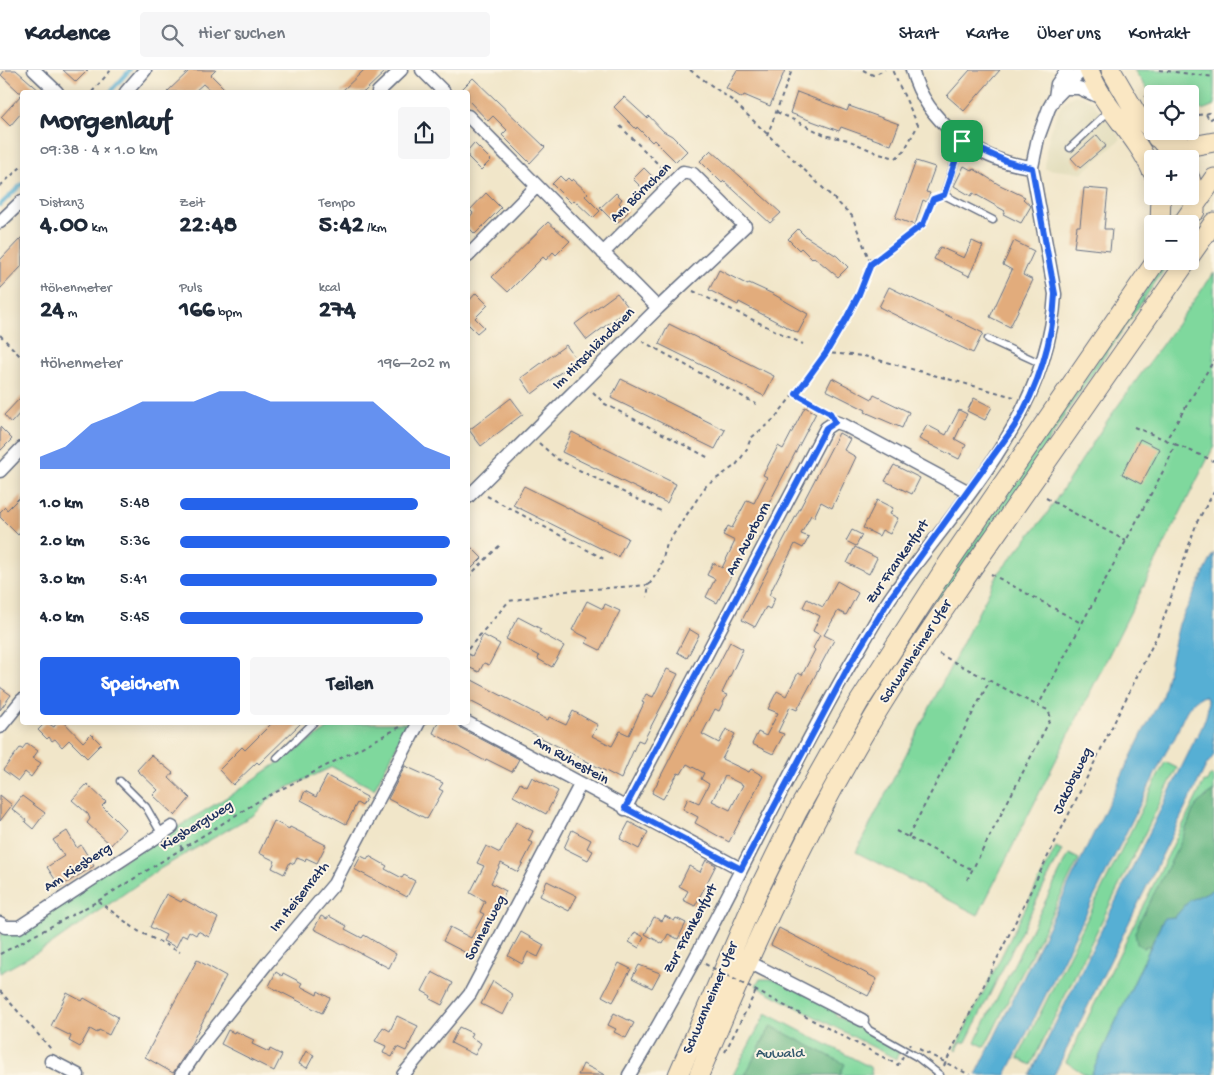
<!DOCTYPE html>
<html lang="de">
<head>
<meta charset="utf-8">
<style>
  body { margin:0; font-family:"Gochi Hand",sans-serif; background:#f6f6f7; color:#1f2937; height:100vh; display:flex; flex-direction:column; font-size:19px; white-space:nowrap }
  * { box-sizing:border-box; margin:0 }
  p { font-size:16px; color:#747a83 }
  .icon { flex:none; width:28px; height:28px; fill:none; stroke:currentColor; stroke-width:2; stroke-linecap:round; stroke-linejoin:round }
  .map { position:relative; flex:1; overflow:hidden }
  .drawer { position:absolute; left:20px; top:20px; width:450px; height:635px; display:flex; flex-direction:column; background:#fff; border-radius:5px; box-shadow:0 2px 12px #0003 }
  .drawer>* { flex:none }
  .fabs { position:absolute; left:1144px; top:15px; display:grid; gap:10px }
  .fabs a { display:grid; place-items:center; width:55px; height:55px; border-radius:5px; background:#fff; box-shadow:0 2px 12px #0003; font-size:25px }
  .pin { position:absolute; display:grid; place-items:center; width:42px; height:42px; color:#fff; margin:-21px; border-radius:10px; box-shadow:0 2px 8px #0006 }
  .round { display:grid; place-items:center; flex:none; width:52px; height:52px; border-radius:5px; background:#f6f6f7 }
  .overview { display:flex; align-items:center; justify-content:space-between; height:85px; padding:0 20px }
  h1 { font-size:28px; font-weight:700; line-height:38px }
  .stats { display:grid; grid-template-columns:repeat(3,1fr); gap:8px; height:85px; padding:5px 20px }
  .stats div { display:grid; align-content:center }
  .stats b { font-size:25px; font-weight:700 }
  .stats small { font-size:14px; font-weight:400 }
  .stats p { font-size:14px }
  .chart { height:140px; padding:10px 20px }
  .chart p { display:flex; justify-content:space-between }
  .chart svg { width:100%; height:90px; margin-top:5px; fill:#2563eb; opacity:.7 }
  .button { display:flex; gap:10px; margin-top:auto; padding:10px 20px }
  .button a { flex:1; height:58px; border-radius:5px; background:#2563eb; color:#fff; font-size:20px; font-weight:700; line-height:58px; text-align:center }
  .button a+a { background:#f6f6f7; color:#1f2937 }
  ul { padding:0 20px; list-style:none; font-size:16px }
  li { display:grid; grid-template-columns:80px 60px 1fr; align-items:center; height:38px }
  li i { height:12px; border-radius:6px; background:#2563eb }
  header { display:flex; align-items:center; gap:30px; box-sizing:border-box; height:70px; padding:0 25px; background:#fff; border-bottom:1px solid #e0e1e3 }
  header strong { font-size:24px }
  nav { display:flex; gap:28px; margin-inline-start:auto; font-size:18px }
  .search { width:350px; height:45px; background:#f6f6f7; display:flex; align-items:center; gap:12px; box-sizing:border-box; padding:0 18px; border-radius:5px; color:#747a83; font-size:19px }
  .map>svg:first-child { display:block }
  .built { fill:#e1dcba }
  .green { fill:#7fd89d; stroke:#4d847e }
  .forest { fill:#67b884; stroke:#417471 }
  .water { fill:#56afd4; stroke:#386f99 }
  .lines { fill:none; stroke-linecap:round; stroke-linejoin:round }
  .stream { stroke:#56afd4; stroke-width:4 }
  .building { fill:#e2ac7b; fill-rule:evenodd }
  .lane-casing { stroke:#666f83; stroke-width:9 }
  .street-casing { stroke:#666f83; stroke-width:15 }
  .secondary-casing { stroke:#666f83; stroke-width:21 }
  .path { stroke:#666f83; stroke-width:2; stroke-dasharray:4 4; stroke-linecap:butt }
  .lane { stroke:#fff; stroke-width:6 }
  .street { stroke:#fff; stroke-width:12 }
  .secondary { stroke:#fae7c3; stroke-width:19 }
  .path-bridge { stroke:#666f83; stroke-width:2; stroke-dasharray:4 4; stroke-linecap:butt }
  .route-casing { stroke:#fff; stroke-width:10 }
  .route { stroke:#2563eb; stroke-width:6 }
  .labels { text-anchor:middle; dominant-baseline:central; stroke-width:4; stroke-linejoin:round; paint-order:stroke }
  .street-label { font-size:15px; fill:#1b2f5e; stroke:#fcf5e5 }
  .park-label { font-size:15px; fill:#34596e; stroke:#fcf5e5 }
</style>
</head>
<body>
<header>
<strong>Kadence</strong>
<div class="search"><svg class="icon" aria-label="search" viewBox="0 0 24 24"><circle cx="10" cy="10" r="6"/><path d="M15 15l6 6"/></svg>Hier suchen</div>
<nav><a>Start</a><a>Karte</a><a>Über uns</a><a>Kontakt</a></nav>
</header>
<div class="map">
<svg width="1214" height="1005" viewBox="0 0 1214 1005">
  <rect width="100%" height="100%" fill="#fcf5e5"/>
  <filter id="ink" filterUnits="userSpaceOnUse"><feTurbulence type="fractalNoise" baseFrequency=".02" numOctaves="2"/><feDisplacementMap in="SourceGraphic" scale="10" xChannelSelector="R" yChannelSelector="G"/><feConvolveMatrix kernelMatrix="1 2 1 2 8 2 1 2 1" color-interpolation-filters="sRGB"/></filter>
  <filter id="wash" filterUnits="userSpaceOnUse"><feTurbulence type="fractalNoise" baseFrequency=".0096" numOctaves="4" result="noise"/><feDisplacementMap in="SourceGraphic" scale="20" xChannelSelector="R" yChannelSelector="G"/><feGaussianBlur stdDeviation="1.12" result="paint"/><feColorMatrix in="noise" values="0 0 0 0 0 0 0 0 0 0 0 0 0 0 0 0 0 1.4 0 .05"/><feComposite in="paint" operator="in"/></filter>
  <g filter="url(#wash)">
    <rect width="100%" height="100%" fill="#f1e6c9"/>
    <!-- built -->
    <path class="built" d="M1074,25L1082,26L1092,31L1121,69L1082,103L1045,99L1046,80L1051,58L1062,34Z"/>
    <!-- green -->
    <path class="green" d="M1134,0H1214V35L1205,39L1190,40V24H1152V26Z
      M1165,191H1170L1067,341L759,848L755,846L804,745L880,610Z
      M1214,203V376L978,845L856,782L998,504L1046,445L1109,348Z
      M336,653H409L374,719L332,697L276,723L255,744L158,800L52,874L0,903V865L237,721Z
      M1165,692L1177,698L1031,995L1018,988Z
      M1210,705L1214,707V721L1206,726L1193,741L1180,774L1135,863L1144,878L1151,875L1091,1005H1086L1066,992L1204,712H1207Z
      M1056,777L1062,780L966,972L960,973L957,980L955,979Z
      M1069,784L1079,789L985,977L975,972Z
      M760,909H777L826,933L837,946L900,980L896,989L756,916Z
      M766,943L870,997L872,1005H733Z"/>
    <!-- forest -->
    <path class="forest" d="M1214,721V819L1189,831L1175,847L1164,848L1151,875L1144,878L1137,874L1135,863L1139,852L1180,774L1193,741L1198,733Z
      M771,956L845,994L840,1005H745Z"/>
    <!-- water -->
    <path class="water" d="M1214,483V685L1206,696L1054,1005H1030L1190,680L1195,667H1197C1202,657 1213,636 1205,626C1186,629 1180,658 1173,672L1170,674L1006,1005H976L1144,660L1162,627L1179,554Z
      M1214,819V1005H1091L1164,848L1175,847L1189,831Z"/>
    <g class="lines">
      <!-- stream -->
      <path class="stream" d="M110,22L130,0
        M0,135L22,114"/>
    </g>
    <g id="blocks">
      <!-- building -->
      <path class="building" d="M5,0H16L41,22H19L1,5Z
        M63,0H88L76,12Z
        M190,0H216L211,5L228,22H212L203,14L194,22H167Z
        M364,0H387L364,22H341Z
        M737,0H785L770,36L744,25L742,28L726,18Z
        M970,0H1000L964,41L947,26Z
        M473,8L545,77L530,93L502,65L507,60L493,46L488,51L468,30V22H459Z
        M797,22L847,41L849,36L899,54L891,75L841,57L839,61L790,43Z
        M22,24V42L10,56L1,47Z
        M624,27L647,48L649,46L663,61L672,66L687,81L676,92L654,70L652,72L637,57L636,59L614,37Z
        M1097,65L1106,76L1080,98L1071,88Z
        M474,73L491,90L481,100L468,87V80Z
        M711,80L781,143L770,153L724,111L722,113L700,91Z
        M916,91L935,97L926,122L930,123L927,132L923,130L915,155L895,148Z
        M964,96L973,101L974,99L998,114L1025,127L1023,129L1031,136L1021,153L1003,144L1005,141L973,123L971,126L954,116Z
        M644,98L658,112L647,123L633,109Z
        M560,106L565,111L568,108L571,111L573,109L588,123L585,126L600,141L593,148L574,130L571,133L552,114Z
        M1084,118L1108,120L1104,159H1112L1110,181L1074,177L1077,156H1080Z
        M486,123L501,138L475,164L468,157V149L473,143L470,140Z
        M616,123L622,129L619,133L628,142L616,154L600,138Z
        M548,152L570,171L556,185L553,182L546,190L543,187L508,222L492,207Z
        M798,159L805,166L837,186L848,197L838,207L814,187L812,189L801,178L799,180L788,169Z
        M22,167V196L0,219V190Z
        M972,171L983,176L969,206L934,189L940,177L964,188Z
        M1014,171L1034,181L1023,205L1033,210L1010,257L990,247L1012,200L1003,195Z
        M719,200L748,215L749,213L773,224L808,244L798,263L739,232L738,235L709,220Z
        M889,217L983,263L973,283L879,237Z
        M476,223L488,235L475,248L484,257L477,263L469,255L468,256V232Z
        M617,223L629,238L587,270L575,254Z
        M669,254L774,306L764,326L659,274Z
        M566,275L577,290L532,324L521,308Z
        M832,308L872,329L874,325L909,342L902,358L865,342L866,340L826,320Z
        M621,309L725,360L715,379L611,328Z
        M22,326V341L11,353L4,345Z
        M511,328L523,344L481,376L469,360Z
        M974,328L992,337L985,350L967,341Z
        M805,337L816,343L717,533L706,527L715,509L707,505L713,493L722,498L735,471L723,465L728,456L732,458L747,430L754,433L767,407L763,405L778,376L783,379Z
        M959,340L967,344L955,369L966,375L959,389L919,369L927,355L946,365Z
        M0,357L12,369L0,381Z
        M572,362L676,414L667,433L562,382Z
        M839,363L850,369L844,380L856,387L832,438L821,432L814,447L811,445L801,464L809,467L803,478L795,474L769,525L775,528L770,539L766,537L755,557L742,550Z
        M1140,369L1160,379L1141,414L1122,404Z
        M894,395L920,408L912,424L885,411Z
        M524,416L628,468L618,487L513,435Z
        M22,425V460L18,465L0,447V442L5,437L7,440Z
        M877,430L893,438L890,444L898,448L890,464L882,460L879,466L863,458Z
        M852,460L862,465L856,476L846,471Z
        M468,474L482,488L468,502Z
        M855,477L877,488L869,504L847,493Z
        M837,511L858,523L846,545L838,541L824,565L834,570L797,640L790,637L778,662L784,664L773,684L752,674L758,662L766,666L778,643L768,639L777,621L786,626L798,603L802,605L815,580L813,578L820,565L813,561L820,546L803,537L807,529L823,537Z
        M587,531L603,539L605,534L620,541L600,580L586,573L588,568L572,560Z
        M518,547L541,559L539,562L564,576L552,597L538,589L539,586L506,569Z
        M689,559L699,565L687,588L677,582Z
        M483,565L500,574L489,595L484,593L479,602L468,597V584L472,586Z
        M730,572L743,579L722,623L727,625L719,641L715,639L702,664L719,673L726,659L735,664L722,689L749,702L751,699L763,706L729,772L695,753L698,747L683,739L688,728L699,733L709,714L701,709L704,703L687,694L681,704L678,703L663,729L652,723ZM725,706L743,715L730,740L712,731Z
        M667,599L678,604L643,672L638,670L621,709L468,630V618L472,610L548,650L549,647L566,655L573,641L598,655L592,666L612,676L620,661L629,665L644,633L642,632L646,624L653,627Z
        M0,617L11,625L0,640Z
        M46,652L54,657L57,652H64L83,672L91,664L101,674L87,688L69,670L62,677L55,669L52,671L49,667L47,669L38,660Z
        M273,652H302L259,694L257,692L233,715L219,700L242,677L245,680Z
        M438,652H456L462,659L519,689L512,702L486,689L485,691L433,663Z
        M27,673L38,681L33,688L41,693L31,707L25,702L18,711L3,700L20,678L22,679Z
        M151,685L173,703L169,708L190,728L175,746L153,725L158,720L137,700Z
        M405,696L443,713L439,719L443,721L427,749L388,729Z
        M327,706L367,727L362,736L357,733L346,754L301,730L305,721L316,727Z
        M532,707L558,721L546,744L513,726L520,713L527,717Z
        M87,714L106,732L102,736L125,759L111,775L87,753L90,749L88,744L72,730Z
        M0,725L12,735L0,751Z
        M22,726L45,743L33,759L25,752L26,750L12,739Z
        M274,751L289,759L290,757L326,775L317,793L306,788L305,791L297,788L294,794L290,792L284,804L272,798L275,791L259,783Z
        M516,752L533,761L528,771L533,773L518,802L501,793L491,813L506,821L472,886L443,871L450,857L471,868L484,844L480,842L485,831L470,823L484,796L477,793L486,776L500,783Z
        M629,752L648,762L639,779L620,769Z
        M572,760L591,770L587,778L593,781L588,790L564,778Z
        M67,761L77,778L81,775L94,796L60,817L47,797L64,786L53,770Z
        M361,786L367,789L369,786L387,796L385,799L402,808L404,805L415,811L407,827L354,799Z
        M706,790L716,795L695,836L683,830L688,821L679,816L689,796L700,802Z
        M547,811L577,826L569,841L540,826Z
        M166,824L181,832L183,829L218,848L209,867L198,861L196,865L189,861L186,867L182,865L176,877L163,871L166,865L150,857Z
        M321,846L327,849L329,846L347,856L345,859L362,868L364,865L396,884L389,898L314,859Z
        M665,846L674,851L676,848L686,853L678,869L668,864L663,874L645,864L654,847L662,851Z
        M779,858L877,909L868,926L771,875Z
        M521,862L544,875L538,887L528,882L522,894L508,886Z
        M635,862L644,867L639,878L629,872Z
        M197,890L226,906L188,980L173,1003L145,987Z
        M619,893L631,899L613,932L602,926Z
        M639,895L660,903L652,918L632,908Z
        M276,902L282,906L283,903L302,913L300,916L317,925L318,921L330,928L322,943L269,916Z
        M432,902L453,913L442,935L430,929L431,926L422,921Z
        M493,911L513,925L503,945L481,934Z
        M67,923L82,931L84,928L118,947L109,965L99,960L97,963L90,959L80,977L69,971L71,966L51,956Z
        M614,943L634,953L626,968L614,962L616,959L608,955Z
        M397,946L418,956L406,981L397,977L392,987L383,983L386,976L375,971L383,957L390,961Z
        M459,957L472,963L470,967L481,973L475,985L451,973Z
        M228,960L234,963L235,961L254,970L252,974L269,982L270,979L282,985L274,1001L221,974Z
        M306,981L314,985L307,998L299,994Z
        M583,994L605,1005H578Z"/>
    </g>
  </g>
  <g filter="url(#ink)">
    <use href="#blocks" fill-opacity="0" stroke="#666f83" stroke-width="1"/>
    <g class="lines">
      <defs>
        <path id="lane" d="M962,71L944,125L993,150
          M1070,78L1110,40
          M988,269L1042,294
          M277,688L314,652
          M120,711L146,737L161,763
          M862,950L869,960L917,987L940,1005"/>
        <path id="street" d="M34,0L57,22
          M422,0L444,22
          M912,0C926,52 979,92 1032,97
          M1064,18H1079L1102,28
          M126,22L145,0
          M378,22L401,0
          M1055,27L1057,14L1067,0
          M468,46L658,238
          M0,152L22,131
          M468,186L537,116
          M0,401L22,378
          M468,427L658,238L745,156L693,104L683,102L603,183
          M466,652L741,799
          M0,657L22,630
          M625,739L826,358L835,352L844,355L969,422
          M0,853L5,857H19L172,757
          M747,891L862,950
          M51,991L78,1005
          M181,1005L199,978L268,892L334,814L419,652
          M403,1005L470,924L580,715
          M629,1005C710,872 773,728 851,593C865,570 878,545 893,524C960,433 1049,342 1055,224L1032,97L1038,68L1049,38L1054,29L1082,0"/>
        <path id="secondary" d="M1089,0C1103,38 1136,64 1152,101
          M1111,0L1136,43L1177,89
          M1157,68L1187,77L1214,72
          M1190,108L1195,126V141
          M1160,154L1161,126
          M1182,154L1214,108
          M1190,186L1214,152
          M678,1005L758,821L797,742L859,632L949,492L1156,191
          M699,1005C749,885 802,768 868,657C900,602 937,550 973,497C1044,395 1116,293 1187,191"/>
      </defs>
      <!-- lane casing -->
      <use href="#lane" class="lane-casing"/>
      <!-- street casing -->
      <use href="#street" class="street-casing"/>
      <!-- secondary casing -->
      <use href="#secondary" class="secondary-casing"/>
      <!-- path -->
      <path class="path" d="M690,0L733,31L852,146L871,194L859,224L826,283L864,286L1014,327
        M863,0L873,5L885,0
        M1159,0L1214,7
        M92,22L111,0
        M1145,26L1152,32
        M777,42L827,66L848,70L879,84L896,88L904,81L918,55L892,0
        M1206,44L1209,50L1214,47
        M1190,46L1206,44L1214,41
        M620,56L666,102
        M767,66L792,0
        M0,116L22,96
        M871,194L923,154L935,128
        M693,221L803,274
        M0,265L22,288
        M642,271L756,334
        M593,322L605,334L709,388
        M796,323L829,342
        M1134,357L1166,370
        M539,373L557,389L663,442
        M1175,374L1214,391
        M487,426L606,490
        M1046,428L1126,471
        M991,504L1081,553
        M468,507L500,475
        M649,515L660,498L667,474L706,416L736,395L746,381L751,368L774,349L826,283
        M468,579L509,531L566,521L649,515L647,527
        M939,584L1038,636
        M212,654L214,652
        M896,761L973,800
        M908,767L989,612
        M177,768L182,779
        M967,810L1051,648L1048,640L1038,636L1168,392L1175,374L1166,370L1214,290
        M98,831L138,861L180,882
        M0,884L98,831L257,732L402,656
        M0,921L51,979
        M725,982L756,921
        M944,996L1159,562L1197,452L1214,422"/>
      <!-- lane -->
      <use href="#lane" class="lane"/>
      <!-- street -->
      <use href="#street" class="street"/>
      <!-- secondary -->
      <use href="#secondary" class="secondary"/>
      <!-- path-bridge -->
      <path class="path-bridge" d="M705,894L898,995L910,974
        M919,979L970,1005"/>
    </g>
  </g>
  <g class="lines" filter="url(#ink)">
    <defs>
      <path id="route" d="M962,71L1008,92L1032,98L1055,224C1053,270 1038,318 1014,357L891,527L850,594L741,799L625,738L826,358L835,352L830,343L796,324L826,283L846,249L859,224L871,194L923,154L933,129L944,125Z"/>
    </defs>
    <!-- route casing -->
    <use href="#route" class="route-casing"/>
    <!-- route -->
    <use href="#route" class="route"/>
  </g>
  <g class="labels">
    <!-- street labels -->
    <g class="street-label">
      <text transform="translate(641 123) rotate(-44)">Am Börnchen</text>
      <text transform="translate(594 279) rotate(-45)">Im Hirschländchen</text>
      <text transform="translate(749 469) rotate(-62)">Am Auerborn</text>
      <text transform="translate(898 492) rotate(-55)">Zur Frankenfurt</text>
      <text transform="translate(916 582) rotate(-57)">Schwanheimer Ufer</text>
      <text transform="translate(571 691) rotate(29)">Am Ruhestein</text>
      <text transform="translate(1073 711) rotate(-64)">Jakobsweg</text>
      <text transform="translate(197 756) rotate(-32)">Kiesbergweg</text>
      <text transform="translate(78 798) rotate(-33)">Am Kiesberg</text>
      <text transform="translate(300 827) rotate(-51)">Im Heisenrath</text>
      <text transform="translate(486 858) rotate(-62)">Sonnenweg</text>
      <text transform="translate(691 859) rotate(-62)">Zur Frankenfurt</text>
      <text transform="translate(711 928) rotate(-67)">Schwanheimer Ufer</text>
    </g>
    <!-- park labels -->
    <g class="park-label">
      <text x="780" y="984">Auwald</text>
    </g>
  </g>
</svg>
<div class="fabs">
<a><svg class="icon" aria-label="locate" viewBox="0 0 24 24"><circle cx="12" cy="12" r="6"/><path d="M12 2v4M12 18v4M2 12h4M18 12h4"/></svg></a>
<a>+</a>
<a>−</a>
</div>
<div class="pin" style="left:962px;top:71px;background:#1e9e55"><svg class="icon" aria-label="arrive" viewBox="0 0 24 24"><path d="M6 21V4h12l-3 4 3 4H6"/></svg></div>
<section class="drawer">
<div class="overview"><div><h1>Morgenlauf</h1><p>09:38 · 4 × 1.0 km</p></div><a class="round"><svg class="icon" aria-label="share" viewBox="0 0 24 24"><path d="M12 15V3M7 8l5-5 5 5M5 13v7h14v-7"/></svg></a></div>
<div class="stats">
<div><p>Distanz</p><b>4.00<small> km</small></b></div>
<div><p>Zeit</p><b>22:48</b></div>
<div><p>Tempo</p><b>5:42<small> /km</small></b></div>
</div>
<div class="stats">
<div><p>Höhenmeter</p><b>24<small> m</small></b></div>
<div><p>Puls</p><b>166<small> bpm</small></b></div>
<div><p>kcal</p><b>274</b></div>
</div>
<div class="chart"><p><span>Höhenmeter</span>196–202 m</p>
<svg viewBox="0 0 160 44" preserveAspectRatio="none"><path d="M0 44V38L10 33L20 22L30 17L40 11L50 11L60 11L70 6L80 6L90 11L100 11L110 11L120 11L130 11L140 22L150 33L160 38V44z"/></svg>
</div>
<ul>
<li><b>1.0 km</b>5:48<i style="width:88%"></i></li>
<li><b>2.0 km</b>5:36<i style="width:100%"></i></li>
<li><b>3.0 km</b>5:41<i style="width:95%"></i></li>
<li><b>4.0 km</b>5:45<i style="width:90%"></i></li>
</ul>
<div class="button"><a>Speichern</a><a>Teilen</a></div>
</section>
</div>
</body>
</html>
